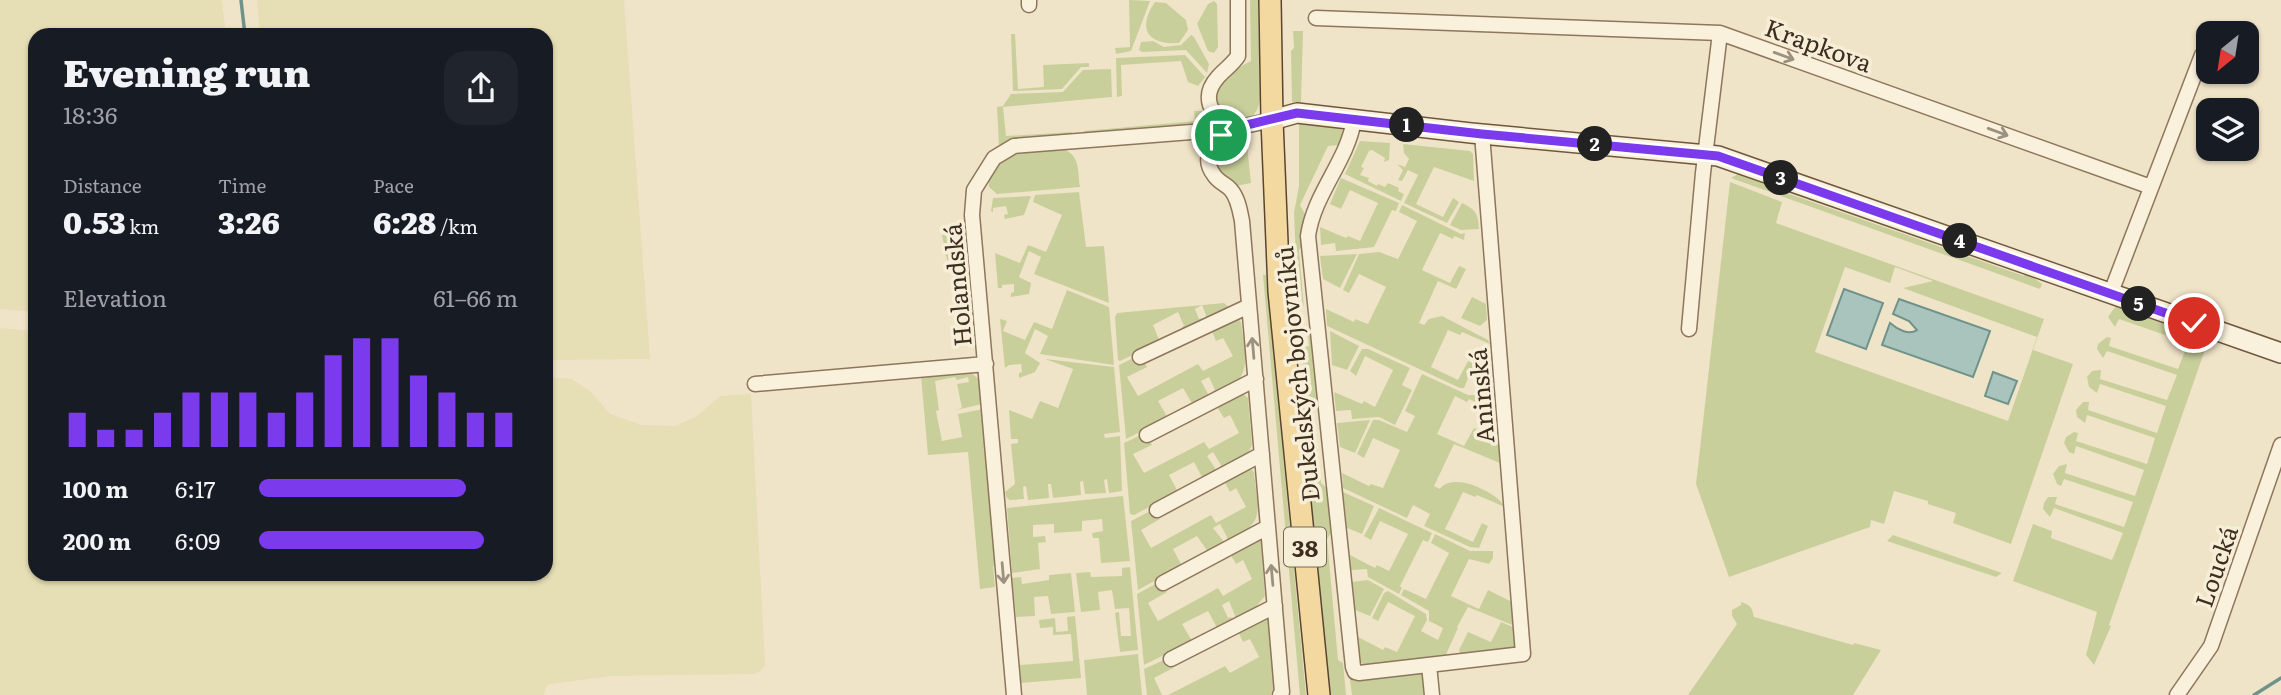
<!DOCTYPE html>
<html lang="en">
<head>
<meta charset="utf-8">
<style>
  body { margin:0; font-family:Literata,serif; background:#20242c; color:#f1f3f6; height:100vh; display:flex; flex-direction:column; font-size:26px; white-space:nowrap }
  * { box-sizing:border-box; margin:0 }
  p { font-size:23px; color:#9ea1a6 }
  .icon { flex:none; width:38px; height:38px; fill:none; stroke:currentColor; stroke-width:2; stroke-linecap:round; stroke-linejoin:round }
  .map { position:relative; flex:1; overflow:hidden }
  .drawer { position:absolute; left:28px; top:28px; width:525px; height:553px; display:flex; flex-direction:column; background:#171b24; border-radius:21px; box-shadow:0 2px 5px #0004 }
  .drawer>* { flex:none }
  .needle { width:46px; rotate:210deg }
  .fabs { position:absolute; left:2196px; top:21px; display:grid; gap:14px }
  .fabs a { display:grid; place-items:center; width:63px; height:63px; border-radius:14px; background:#171b24; box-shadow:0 2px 5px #0004; font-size:35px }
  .pin { position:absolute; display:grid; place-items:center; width:60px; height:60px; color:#fff; margin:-30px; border:4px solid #fff; border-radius:50%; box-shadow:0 2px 7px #0007 }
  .km { position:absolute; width:35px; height:35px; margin:-18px; border-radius:50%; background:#222; color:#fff; font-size:19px; line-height:35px; text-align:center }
  .round { display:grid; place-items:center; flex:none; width:74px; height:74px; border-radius:21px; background:#20242c }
  .summary { display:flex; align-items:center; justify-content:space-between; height:119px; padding:0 35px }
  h1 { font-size:38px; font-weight:800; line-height:52px }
  .stats { display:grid; grid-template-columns:repeat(3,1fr); gap:10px; height:119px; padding:7px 35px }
  .stats div { display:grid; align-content:center }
  .stats b { font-size:30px; font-weight:800 }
  .stats small { font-size:19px; font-weight:400 }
  .stats p { font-size:19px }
  .chart { height:196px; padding:14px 35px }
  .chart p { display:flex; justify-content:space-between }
  .chart svg { width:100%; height:126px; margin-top:7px; stroke:#7c3aed; stroke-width:6 }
  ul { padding:0 35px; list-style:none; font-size:23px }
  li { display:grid; grid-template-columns:112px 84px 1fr; align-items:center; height:52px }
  li i { height:18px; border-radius:9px; background:#7c3aed }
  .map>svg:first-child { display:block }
  .farmland { fill:#e6deb5 }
  .green { fill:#c9cf9b; fill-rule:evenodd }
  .water { fill:#a9c4bc; stroke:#6f938a; stroke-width:2 }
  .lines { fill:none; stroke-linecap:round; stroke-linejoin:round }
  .stream { stroke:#6f938a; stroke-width:3.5 }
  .street-casing { stroke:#8d765c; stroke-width:17 }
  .secondary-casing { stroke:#6f573f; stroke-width:22 }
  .primary-casing { stroke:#5b4430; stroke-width:24 }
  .street { stroke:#faf1dc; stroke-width:14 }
  .secondary { stroke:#faf1dc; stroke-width:19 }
  .primary { stroke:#f3d9a0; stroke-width:21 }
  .oneway { stroke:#9c907e }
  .route-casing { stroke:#fff; stroke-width:14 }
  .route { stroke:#7c3aed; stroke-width:9 }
  .labels { text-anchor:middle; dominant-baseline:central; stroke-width:7; stroke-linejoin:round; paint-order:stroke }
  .shield { fill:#f7eed8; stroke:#756857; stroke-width:2 }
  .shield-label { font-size:23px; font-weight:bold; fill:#3d2e20 }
  .street-label { font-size:24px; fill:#3d2e20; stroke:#f7eed8 }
</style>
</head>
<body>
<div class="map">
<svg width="2281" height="695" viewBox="0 0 2281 695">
  <rect width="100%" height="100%" fill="#f0e4c8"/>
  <!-- farmland -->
  <path class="farmland" d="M0,0H222L226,35H35V312L0,309Z
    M257,0H624L650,359L546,360V35H260Z
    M0,328L35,331V574H546V377L572,379L591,392L610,414L641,425L675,426L696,417L720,396L751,394L765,665L762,670L754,674L611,676L551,684L546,686L544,695H0Z"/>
  <!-- green -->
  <path class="green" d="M1129,0L1150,1L1131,51L1116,54L1115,48L1130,47Z
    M1250,0H1258L1260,100C1253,140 1204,115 1217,89C1219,84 1224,80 1228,77C1235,70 1242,65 1251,61Z
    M1214,1L1217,4L1218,47L1214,53L1208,51L1197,24L1208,4Z
    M1155,2L1166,3L1186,20L1188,30L1179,43C1147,45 1137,28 1155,2Z
    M1293,31H1303L1301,102H1292L1291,51L1294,48Z
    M1011,34H1015L1018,89L1044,87L1043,65L1089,63V67H1081L1062,89L1013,91Z
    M1191,35L1194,37L1209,64L1207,73L1186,50L1142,52L1139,50L1141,42L1153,41L1164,47L1181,45Z
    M1185,55L1205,77L1198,86L1188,82L1181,61L1121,65L1122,96L1117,97L1116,58Z
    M1111,69L1112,97L1003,107L1006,136L1072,132V135L1011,140L999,146L997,107L1003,106L1011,94L1063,92L1083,70Z
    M1194,111H1207L1211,119V124L1084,134V131L1195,121Z
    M1299,121L1340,125L1344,134L1340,145L1328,146L1300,205L1306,216L1303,245L1299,250L1304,308L1297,282L1294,213L1299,186Z
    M1234,134L1246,136L1251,183L1231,187L1216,174C1213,149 1213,147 1234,134Z
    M1360,141L1390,143L1389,160L1384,162L1385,158L1372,150L1369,151L1361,167L1364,168L1360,175L1369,178L1368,181L1377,186L1378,184L1385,187L1388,183L1399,188L1398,191L1404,194L1401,201L1345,174Z
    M1403,144L1470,151L1473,154L1474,181L1434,167L1416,204L1443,217L1453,198L1459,202L1447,223L1404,203L1418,175L1408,170L1402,181L1398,180L1403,170L1397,164L1405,167L1409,159L1404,153Z
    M1061,148C1081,155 1077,169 1080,187L997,194L989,187C986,149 1035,149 1061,148Z
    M1740,173L1779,185L1778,190L2024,276L2026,272L2042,284L2040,289L1731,178Z
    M1341,178L1399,203L1396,211L1392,210L1374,247L1336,251L1335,243L1321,245L1320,227L1346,238L1348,236L1360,241L1378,203L1350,190L1341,209L1330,204Z
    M1730,182L1782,202L1776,223L2044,319L2033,350L2073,364L2011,544L1953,523L1956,513L1928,504V501L1894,491L1884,524L1871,520L1870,527L1729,577L1696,484ZM1845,267L1890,283L1895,267L1933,281L1903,288L2037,337L2008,421L1815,352Z
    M1079,192L1086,247L1104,246L1109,303L1034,274L1041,257L1029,251L1019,277L1031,283L1029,294L1011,297V293L1014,292V284L1002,285V288H998L995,253L1020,263L1028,245L1046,252L1062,215L1033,202L1035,195Z
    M1031,196L1024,215L1005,219L1004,215L1008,214L1006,206L993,208V212L991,211L993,198Z
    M1462,203C1476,210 1478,213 1479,229L1461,230L1450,225Z
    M1402,205L1461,234L1465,233L1464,240L1454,236L1453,239L1440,233L1422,270L1450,283L1459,266L1466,269L1456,289L1438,281L1419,323L1424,325L1429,319L1442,316L1488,340L1490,344L1462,332L1460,335L1448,330L1431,367L1458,380L1468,361L1474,364L1464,388H1460L1327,326L1326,309L1354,322L1355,319L1368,324L1386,287L1359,274L1349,293L1343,290L1359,254L1379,252L1398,259L1417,221L1399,212Z
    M963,232L965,256L947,260L942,235Z
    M1357,254L1340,288L1323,279L1320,256Z
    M1263,275H1266L1306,695H1300Z
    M1067,290L1109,307L1114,365L1040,354L1048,336L1035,329L1025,353L1040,363L1035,372L1019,378V373L1022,372L1021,364L1009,365L1005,368L1000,319L1007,321L1003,331L1025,340L1034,322L1052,329Z
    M1472,297L1486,304L1487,320L1480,326L1461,318Z
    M1224,303L1231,309L1205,320L1206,315L1202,305L1195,309L1199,319L1203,318L1205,321L1183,331L1182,327L1184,326L1178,312L1153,325L1160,342L1120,361L1118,360L1115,317L1117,313Z
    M2115,307H2120L2208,341L2109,625L2111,626L2094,665L2086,655L2097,612L2013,581L2033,524L2052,531L2051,538L2112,560L2123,533L2054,508L2050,517L2043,509L2044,503L2048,497H2057L2055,504L2124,527L2133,502L2064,479L2061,486L2057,484L2053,474L2059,466L2067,464L2065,473L2135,496L2144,470L2076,446L2074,454L2069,452L2064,443L2066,437L2074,432L2078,433L2076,441L2147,464L2155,438L2087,415L2085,423L2077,417L2076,410L2083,402H2089L2088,410L2157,433L2166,406L2100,384L2097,393L2089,387L2087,377L2092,371L2101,370L2100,379L2167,400L2177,375L2107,351L2103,358L2097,349L2098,344L2107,337L2111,338L2109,346L2178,369L2188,343L2119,319L2115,327L2108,317Z
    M1236,317L1241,322C1243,340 1252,371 1235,383C1229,388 1220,391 1214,394L1212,392L1215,390L1209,377L1201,381L1208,394L1211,395L1193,405L1183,388L1158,401L1168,418L1126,439L1119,365L1138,356L1144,360L1147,367L1127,377L1138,396L1198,364L1203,371L1233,356L1223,338L1216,341L1211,329Z
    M1330,331L1359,346L1347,370L1332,365Z
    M1308,335H1312L1318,401L1313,407L1321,483L1327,488L1331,533L1327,539L1338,660L1343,663L1346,695H1329L1300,380L1305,347L1309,346Z
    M1362,349H1368L1410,368L1402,385L1412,390L1395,425L1379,417L1352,419L1351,410L1336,411L1334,392L1362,404L1364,401L1375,407L1393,370L1365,356L1356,376L1350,371Z
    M1045,359L1114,367L1120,432L1104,434L1105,438L1120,436L1122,491L1109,493L1107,479L1104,480L1106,493L1085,494L1083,481L1080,482L1081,495L1053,498L1051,484H1048L1049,498L1028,500L1026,486L1023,487L1024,499L1010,500L1006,497L1005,492L1015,484L1011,444L1018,443V439H1011L1009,410L1032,419L1040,401L1058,408L1073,369Z
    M970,372L980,380L982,404L952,411L962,408L957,384L969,382L968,377L957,380L955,377L935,381L939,410L936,411L942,441L962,437L958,414L983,409L997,565L993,566L995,587L980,589L968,452L928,455L921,376Z
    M1422,374L1468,395H1479L1480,404L1469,399L1467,402L1455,396L1437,434L1464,446L1474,428L1499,440L1500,463L1454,444L1434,486L1440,489C1452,471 1497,492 1505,507L1477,495L1475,497L1463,492L1445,529L1473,542L1482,523L1488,526L1479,548L1470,547L1424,526L1430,514L1413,505L1407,518L1343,488L1342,473L1369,486L1371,484L1383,488L1400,450L1373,438L1364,458L1357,454L1373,420H1379L1407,432L1415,416L1405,411Z
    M1241,392L1248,398L1252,445L1249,451L1242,457L1219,469L1221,465L1213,452L1207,456L1217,471L1203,479L1194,462L1169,475L1178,492L1134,515L1130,514L1124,443L1145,433L1152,445L1133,454L1144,473L1204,442L1209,449L1239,433L1230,415L1224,418L1216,405Z
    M1370,420L1355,453L1340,447L1337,423Z
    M1248,467L1254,472C1258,513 1267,521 1227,542V537L1220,524L1213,528L1225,543L1208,552L1197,536L1173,549L1182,566L1138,590L1131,521L1154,509L1160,519L1141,530L1151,548L1211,515L1216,523L1246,507L1236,488L1230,492L1223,479Z
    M1343,492L1374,506L1362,534L1347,528Z
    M1123,496L1130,561L1101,563L1099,538H1093L1092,533L1103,531L1102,519L1082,521V531L1054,533V524L1033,525V537L1045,536L1046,542L1038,543L1040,569L1012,573L1007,508Z
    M1379,508L1432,533L1428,542L1423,540L1400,586L1402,588L1399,594L1368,577L1367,569L1351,570L1350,555L1375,568L1377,565L1389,571L1408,534L1380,521L1371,540L1364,536Z
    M1435,534L1470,551H1493V558L1489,564L1469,559L1451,596L1479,609L1488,590L1512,602L1515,626L1468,607L1457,627L1458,628L1444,659L1365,666L1360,661L1358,637L1383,650L1385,647L1397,652L1415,616L1388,602L1378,621L1372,618L1384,593L1388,591L1426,614L1427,620L1421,631L1438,640L1443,628L1429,621V611L1401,595L1404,589L1426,599L1449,553L1431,543Z
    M1893,535L2002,573L1996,577L1887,541Z
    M1256,537L1261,541L1265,596L1255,608L1236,618L1229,601L1222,605L1228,618L1231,617L1233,620L1217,628L1208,611L1182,624L1192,641L1144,665L1137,594L1161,581L1167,592L1148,603L1158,621L1218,588L1223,596L1252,579L1243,560L1236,564L1229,552Z
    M1130,567L1138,650L1120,652L1115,613L1119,612L1121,636H1131L1129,608L1115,609L1112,590L1098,592L1100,610L1081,612L1076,573L1090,572L1091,577L1122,576V568Z
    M1071,573L1075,612L1051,614L1048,596L1034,597L1035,616L1016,617L1012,578L1021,577L1022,584L1049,580V575Z
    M1368,580L1384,589L1370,616L1355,610L1352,582Z
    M1741,602C1751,605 1752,608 1754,617L1853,645L1854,643L1881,650L1853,695H1688L1737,624L1732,616V610L1741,605Z
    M1075,616L1081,678L1021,683L1020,665L1073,661L1071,634L1053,635V627L1040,628L1039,620L1055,618L1056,632L1068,631L1067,617Z
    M1262,616L1268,619L1274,688L1271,695H1168L1225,666L1230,673L1259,657L1250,639L1243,642L1237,629Z
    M1501,622L1515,628L1517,650L1461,656L1459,650L1468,632L1491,642Z
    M1138,654L1142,695H1087L1084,660Z
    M1168,658L1173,668L1154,678L1162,695H1147L1144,669Z
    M1418,671L1424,674L1427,695H1352L1350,680Z"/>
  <!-- water -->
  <path class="water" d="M1844,289L1883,303L1866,349L1827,335Z
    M1899,299L1990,331L1973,377L1882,345L1890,323C1897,329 1909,336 1917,330L1909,321L1893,314Z
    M1993,372L2017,381L2008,404L1985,396Z"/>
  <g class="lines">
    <!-- stream -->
    <path class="stream" d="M241,0L245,35
      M2254,695L2281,678"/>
    <defs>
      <path id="street" d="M1029,0V5
        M1316,18L1720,33L2151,187
        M1354,120C1347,162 1314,193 1308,236L1353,667L1355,672L1359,673L1523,654L1482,134
        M1230,129C1214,139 1200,157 1214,175C1218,182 1226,184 1231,190C1238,198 1240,211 1242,221L1282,692L1280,695
        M1230,129C1211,115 1200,97 1218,77C1224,70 1232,65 1238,56V0
        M2110,295L2202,55
        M1689,329L1703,173L1720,33
        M1140,357L1249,306
        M755,384L986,364
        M1147,435L1256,379
        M1157,510L1262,454
        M1163,583L1268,527
        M1171,659L1275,606
        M1429,665L1432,695
        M1014,695L972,215L974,190L994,158L1014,146L1230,129L1272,120
        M2177,695L2211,646L2281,445"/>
      <path id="secondary" d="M1272,120L1297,113L1471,133L1718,156L2281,353"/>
      <path id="primary" d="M1270,0L1272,120L1279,291L1319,695"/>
    </defs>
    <!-- street casing -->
    <use href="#street" class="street-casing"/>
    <!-- secondary casing -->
    <use href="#secondary" class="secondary-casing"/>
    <!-- primary casing -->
    <use href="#primary" class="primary-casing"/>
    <!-- street -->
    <use href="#street" class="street"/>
    <!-- secondary -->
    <use href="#secondary" class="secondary"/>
    <!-- primary -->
    <use href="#primary" class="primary"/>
  </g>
  <!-- one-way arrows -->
  <defs><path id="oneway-shaft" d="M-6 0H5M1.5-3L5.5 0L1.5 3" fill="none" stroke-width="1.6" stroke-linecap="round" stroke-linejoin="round" transform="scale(1.75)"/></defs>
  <g class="oneway">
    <use href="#oneway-shaft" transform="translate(1784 56) rotate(20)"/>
    <use href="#oneway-shaft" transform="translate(1998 132) rotate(20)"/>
    <use href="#oneway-shaft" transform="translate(1253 348) rotate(-95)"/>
    <use href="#oneway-shaft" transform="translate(1003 573) rotate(85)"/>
    <use href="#oneway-shaft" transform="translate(1272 575) rotate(-95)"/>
  </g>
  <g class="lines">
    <defs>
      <path id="route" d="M1221,135L1230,129L1297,113L1482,134L1718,156L2194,323"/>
    </defs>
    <!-- route casing -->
    <use href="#route" class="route-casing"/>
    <!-- route -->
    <use href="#route" class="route"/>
  </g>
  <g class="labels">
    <!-- shield labels -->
    <rect class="shield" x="1284" y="527.5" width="42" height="39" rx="5"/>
    <g class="shield-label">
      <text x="1305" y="547">38</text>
    </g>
    <!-- street labels -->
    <g class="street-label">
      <text transform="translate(1819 44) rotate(20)">Krapkova</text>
      <text transform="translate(956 285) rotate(-95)">Holandská</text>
      <text transform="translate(1296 374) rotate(-96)">Dukelských bojovníků</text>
      <text transform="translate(1480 396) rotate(-95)">Aninská</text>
      <text transform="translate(2215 566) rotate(-71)">Loucká</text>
    </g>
  </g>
</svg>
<div class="fabs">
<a><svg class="needle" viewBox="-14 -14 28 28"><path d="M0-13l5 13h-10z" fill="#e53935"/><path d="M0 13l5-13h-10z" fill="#9ea1a6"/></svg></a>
<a><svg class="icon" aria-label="layers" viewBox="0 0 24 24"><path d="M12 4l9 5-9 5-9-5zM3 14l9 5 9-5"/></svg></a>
</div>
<div class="pin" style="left:1221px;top:135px;background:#1e9e55"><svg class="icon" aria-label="arrive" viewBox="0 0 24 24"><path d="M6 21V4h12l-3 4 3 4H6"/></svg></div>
<div class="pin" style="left:2194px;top:323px;background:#d93025"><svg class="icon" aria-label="check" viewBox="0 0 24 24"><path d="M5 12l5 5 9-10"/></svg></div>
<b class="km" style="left:1407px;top:125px">1</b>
<b class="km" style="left:1595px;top:144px">2</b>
<b class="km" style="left:1781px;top:178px">3</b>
<b class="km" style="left:1960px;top:241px">4</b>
<b class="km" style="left:2139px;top:304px">5</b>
<section class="drawer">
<div class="summary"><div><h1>Evening run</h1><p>18:36</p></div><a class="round"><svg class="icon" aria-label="share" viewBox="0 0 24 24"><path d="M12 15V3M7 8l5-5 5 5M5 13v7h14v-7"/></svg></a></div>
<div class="stats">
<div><p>Distance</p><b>0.53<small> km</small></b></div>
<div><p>Time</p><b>3:26</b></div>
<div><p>Pace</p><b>6:28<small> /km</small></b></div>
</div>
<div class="chart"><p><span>Elevation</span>61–66 m</p>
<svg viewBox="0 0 160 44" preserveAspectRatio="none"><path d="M5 44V32M15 44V38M25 44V38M35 44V32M45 44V25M55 44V25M65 44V25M75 44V32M85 44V25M95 44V12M105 44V6M115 44V6M125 44V19M135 44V25M145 44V32M155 44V32"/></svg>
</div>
<ul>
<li><b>100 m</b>6:17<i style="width:80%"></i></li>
<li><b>200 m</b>6:09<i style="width:87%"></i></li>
</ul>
</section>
</div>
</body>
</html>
